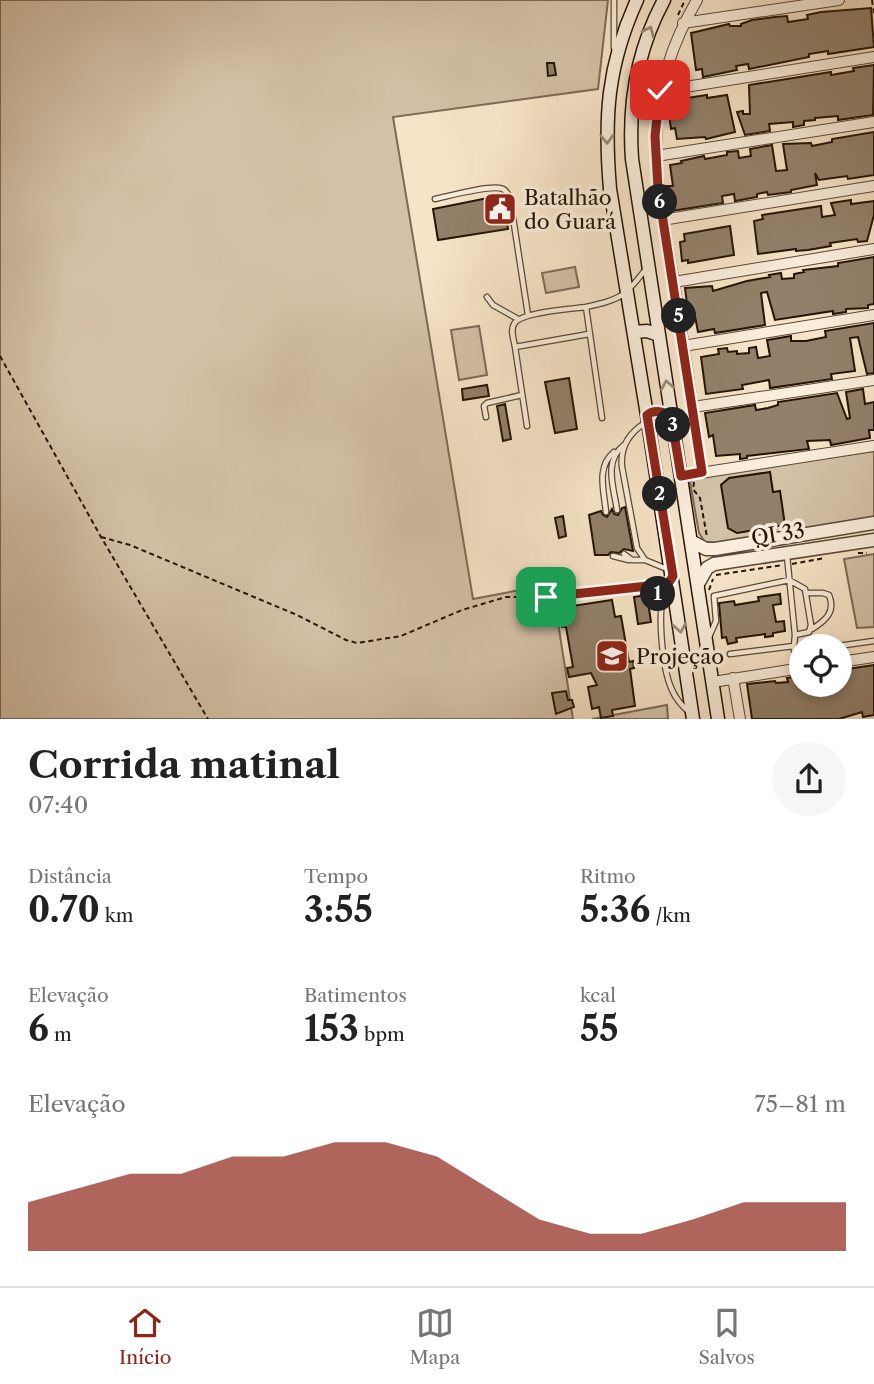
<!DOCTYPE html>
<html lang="pt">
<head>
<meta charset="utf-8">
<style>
  body { margin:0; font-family:"Libre Caslon Text",serif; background:#f6f6f6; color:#222; height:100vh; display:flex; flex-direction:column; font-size:26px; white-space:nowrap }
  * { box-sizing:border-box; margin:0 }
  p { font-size:23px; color:#767676 }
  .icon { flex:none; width:38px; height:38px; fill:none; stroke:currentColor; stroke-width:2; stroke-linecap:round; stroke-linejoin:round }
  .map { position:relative; height:719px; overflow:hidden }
  .side { display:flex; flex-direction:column; background:#fff; flex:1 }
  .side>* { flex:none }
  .fabs { position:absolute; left:789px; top:634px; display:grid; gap:14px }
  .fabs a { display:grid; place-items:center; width:63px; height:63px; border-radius:50%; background:#fff; box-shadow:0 4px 10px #0003; font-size:35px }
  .pin { position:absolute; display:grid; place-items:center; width:60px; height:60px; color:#fff; margin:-30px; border-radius:14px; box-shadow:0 4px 10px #0006 }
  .km { position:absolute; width:35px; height:35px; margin:-18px; border-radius:50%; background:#222; color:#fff; font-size:19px; line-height:35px; text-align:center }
  .round { display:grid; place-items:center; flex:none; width:74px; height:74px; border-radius:37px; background:#f6f6f6 }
  .summary { display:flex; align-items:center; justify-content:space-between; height:119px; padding:0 28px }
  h1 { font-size:38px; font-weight:800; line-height:52px }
  .metrics { display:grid; grid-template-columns:repeat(3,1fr); gap:10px; height:119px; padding:7px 28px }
  .metrics div { display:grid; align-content:center }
  .metrics b { font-size:35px; font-weight:800 }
  .metrics small { font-size:19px; font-weight:400 }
  .metrics p { font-size:19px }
  .chart { height:196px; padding:14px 28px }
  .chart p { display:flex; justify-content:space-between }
  .chart svg { width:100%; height:126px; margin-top:7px; fill:#8f2418; opacity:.7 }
  .menu { display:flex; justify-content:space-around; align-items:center; height:98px; border-top:2px solid #e0e0e0; background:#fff; font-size:19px; color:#767676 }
  .menu a { display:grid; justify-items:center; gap:4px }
  .menu .active { color:#8f2418 }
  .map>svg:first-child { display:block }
  .green { fill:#d3c1a7; stroke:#7c6a56; stroke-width:2 }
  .building { fill:#92806a; stroke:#251405; stroke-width:2 }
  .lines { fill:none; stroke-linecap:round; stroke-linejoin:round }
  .service-casing { stroke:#5a4836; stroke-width:7 }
  .minor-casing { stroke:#5a4836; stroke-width:12 }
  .tertiary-casing { stroke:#5a4836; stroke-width:15 }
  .secondary-casing { stroke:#251405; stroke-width:15 }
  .path { stroke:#251405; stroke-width:2; stroke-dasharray:5 3.5; stroke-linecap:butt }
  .service { stroke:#faeddb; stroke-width:4.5 }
  .minor { stroke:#faeddb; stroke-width:10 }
  .tertiary { stroke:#faeddb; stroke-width:12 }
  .secondary { stroke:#faeddb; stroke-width:12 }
  .oneway { stroke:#9a8b7b }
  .route-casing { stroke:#fff; stroke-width:14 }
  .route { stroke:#8f2418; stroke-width:9 }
  .labels { text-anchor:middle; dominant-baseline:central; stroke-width:7; stroke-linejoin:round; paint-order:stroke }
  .poi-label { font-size:21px; fill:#251405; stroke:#faeddb; text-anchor:start }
  .street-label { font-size:21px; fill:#251405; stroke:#faeddb }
</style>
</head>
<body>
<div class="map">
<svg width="874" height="719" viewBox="0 0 874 719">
  <rect width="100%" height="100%" fill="#f7e4c8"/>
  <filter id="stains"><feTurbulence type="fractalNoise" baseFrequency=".00286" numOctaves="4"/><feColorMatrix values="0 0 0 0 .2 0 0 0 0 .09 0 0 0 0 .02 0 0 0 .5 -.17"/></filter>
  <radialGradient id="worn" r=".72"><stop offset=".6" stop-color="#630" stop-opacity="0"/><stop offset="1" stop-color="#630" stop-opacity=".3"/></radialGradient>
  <!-- green -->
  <path class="green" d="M0,0H608L598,89L393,117L473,599L552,584L573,719H0Z
    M575,267L579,287L546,293L542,273Z
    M479,326L487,375L459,380L451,330Z
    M874,451V519L720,543L705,542L699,533L690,482L697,477Z
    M874,554V627L857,628L844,559Z
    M667,705L668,719H592Z"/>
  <!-- building -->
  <path class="building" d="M871,8L874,47L828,54V51L809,54V57L749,69L748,64L736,66L737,70L703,77L702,69L696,70L691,33L729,24L730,26H741V24L752,20L775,17L787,16L788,22L808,19L807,15L821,12Z
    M547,63H554L556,75L548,76Z
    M874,65L873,115L838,120V116L815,118V120L804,121V125L793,127V122L769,124L770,131L745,135L737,112L743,111V114H750L749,85L831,72V75L854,71L853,68Z
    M707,95V98L727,95L735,132L706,139L705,137L677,139L675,128L671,129L667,101Z
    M874,132V175L848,179L847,176L819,180L815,173L817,185L791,190V192L768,195L767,192L757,194V197L735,201L734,194L722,196L723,203L671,211L667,186H673L670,165L682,163L681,161L704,156L705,159L727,155V152L738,151L739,158L751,156L750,149L772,145L776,171L787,170L783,144L811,143L812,146L832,142V139Z
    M493,197L495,211L505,209L508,229L438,240L433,209Z
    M851,200V204L874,201V215L867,241L858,242L857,239L830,243L831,246L808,250L796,251V249L758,254L754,221L763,219L762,215L821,206L822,217L835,215L831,203Z
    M730,226L734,255L688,263V260L682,261L680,242L685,241L684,234Z
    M874,257V304L868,305V308L846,309V312L833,314V311L775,320L767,292L761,293L765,325L715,333L714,329L698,332L694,311L688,312L685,288L712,286L713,291L747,281L770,277L769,275L781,273L782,279L794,278V274L804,272L803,270L838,266V263Z
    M874,323V373L867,374L858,337L850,338L855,371L831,374L832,379L770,388L769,380L742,385L743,389L706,394L701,357L719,354L718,349L727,348L728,352L737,351V354L749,353V348L756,347L758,358L770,356L767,340L791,336V341H806L826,337L825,331Z
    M569,378L577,429L555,433L545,382Z
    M487,385L489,396L463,400L462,389Z
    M863,389L865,404L874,402V430H869L870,438L831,445L830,440L807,441L809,449L747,456V458L740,459V454L716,456L713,435L709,437L705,413L755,405L756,410L768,408L778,405V402L837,393L847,419L850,418L846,392Z
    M505,404L511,439L503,441L497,406Z
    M770,472L773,492L780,491L785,525L737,533L728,528L721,485L729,478Z
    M625,507L633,551L624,549L619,553L611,552L608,555H595L589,515L601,511L603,515L607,517L612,509L614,514L618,515L622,508Z
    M563,516L566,536L559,538L555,518Z
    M780,594L781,604L773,605L774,611L776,622L784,621L785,631L773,633V636L765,637V634L736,638L737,642L728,644L726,637L722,638L719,603L734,601L735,605L759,601L758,597Z
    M647,595L651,622L638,624L634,597Z
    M612,600L615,617L621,616L629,662L633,661L634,668L630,669L635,706L612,710L613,716L601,718L599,707L592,709L588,687L597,685L591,673L569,677L567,668L573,667L566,627H562L559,608Z
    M874,665V715L863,717L862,712L839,719H752L747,684L775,681L776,683L788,682L787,678L798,676L802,684H840V670Z
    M566,691L568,700H572L574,707L556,714L552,693Z"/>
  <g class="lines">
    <defs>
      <path id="service" d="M614,0V48
        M435,199C449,196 491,184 503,189C507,191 508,194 510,198L528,315
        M487,297L493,305L518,319
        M586,307C571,309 520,312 514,324C510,331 514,340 515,347L589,334
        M515,347L527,426
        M486,417L484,406L487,403L522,395
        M602,418L586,307C620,299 624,298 645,270
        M645,423C629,433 620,448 622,467L637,548L645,560L667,569
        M617,510C614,488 603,461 624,445
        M606,512C604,491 596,467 614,452
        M624,554L632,560H645
        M613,556L629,560
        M787,556L795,635L794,646L798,668
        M668,582C655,603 662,668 672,690C676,699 682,706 689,712
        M807,593H823L829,595C836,612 825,621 812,629
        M709,637L716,621L714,596L789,580L805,589L811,625L809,632L795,635
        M838,646L874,641
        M794,650L802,649
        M730,654L794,646"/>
      <path id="minor" d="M697,0C637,103 656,173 674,283C684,346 693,409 702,472
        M683,23L839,0
        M660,91L874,57
        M656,156L874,122
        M662,220L874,186
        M674,282L874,249
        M683,346L874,315
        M693,407L874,380
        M681,476L874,446
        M840,662L874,657
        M733,678L740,719
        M713,682L802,668"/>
      <path id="tertiary" d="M691,541L706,549H715L874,523
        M698,584L707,568L714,564L874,540"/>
      <path id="secondary" d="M637,0C607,66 604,118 610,189L647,415L693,719
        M664,0C637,50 628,103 632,159L718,719
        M634,332L647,331L659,335"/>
    </defs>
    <!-- service casing -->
    <use href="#service" class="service-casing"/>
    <!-- minor casing -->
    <use href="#minor" class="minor-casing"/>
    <!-- tertiary casing -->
    <use href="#tertiary" class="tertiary-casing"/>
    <!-- secondary casing -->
    <use href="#secondary" class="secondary-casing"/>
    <!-- path -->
    <path class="path" d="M872,0L874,14
      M678,15L685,0
      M0,356L101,537L208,719
      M694,482L693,489L700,498L707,537
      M101,537L130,545L297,615L346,640L357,643L401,636L462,610L506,597H546L648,586L659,594
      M858,553H867
      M792,564L825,558
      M716,575L783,565
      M709,590L713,579"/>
    <!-- service -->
    <use href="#service" class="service"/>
    <!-- minor -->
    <use href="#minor" class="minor"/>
    <!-- tertiary -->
    <use href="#tertiary" class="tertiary"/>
    <!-- secondary -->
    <use href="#secondary" class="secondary"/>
  </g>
  <!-- one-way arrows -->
  <defs><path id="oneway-chevron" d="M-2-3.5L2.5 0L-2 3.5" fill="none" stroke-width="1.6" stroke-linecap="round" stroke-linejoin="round" transform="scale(1.75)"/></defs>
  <g class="oneway">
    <use href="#oneway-chevron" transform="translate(649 31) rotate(-67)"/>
    <use href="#oneway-chevron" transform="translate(607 139) rotate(89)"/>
    <use href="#oneway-chevron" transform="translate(667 385) rotate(-99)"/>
    <use href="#oneway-chevron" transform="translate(680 628) rotate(81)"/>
  </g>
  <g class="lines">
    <defs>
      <path id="route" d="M546,597L648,586L654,589L662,599L664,590L673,576L647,415C655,409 663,412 671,416L681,476L702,472L658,188L655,136L660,90"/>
    </defs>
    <!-- route casing -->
    <use href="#route" class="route-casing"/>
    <!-- route -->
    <use href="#route" class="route"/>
  </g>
  <!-- icons -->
  <defs>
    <symbol id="civic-square" viewBox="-11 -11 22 22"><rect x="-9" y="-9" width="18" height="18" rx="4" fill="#8f2418" stroke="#faeddb"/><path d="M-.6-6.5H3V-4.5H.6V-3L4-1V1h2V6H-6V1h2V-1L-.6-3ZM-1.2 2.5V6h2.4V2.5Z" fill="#fff"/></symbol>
    <symbol id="university-square" viewBox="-11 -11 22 22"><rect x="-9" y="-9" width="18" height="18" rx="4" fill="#8f2418" stroke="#faeddb"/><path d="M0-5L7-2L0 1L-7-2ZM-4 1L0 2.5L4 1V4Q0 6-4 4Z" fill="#fff"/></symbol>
  </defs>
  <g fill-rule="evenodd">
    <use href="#civic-square" x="481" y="190" width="38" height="38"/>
    <use href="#university-square" x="593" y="637" width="38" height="38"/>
  </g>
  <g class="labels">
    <!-- poi labels -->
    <g class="poi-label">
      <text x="524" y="197">Batalhão<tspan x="524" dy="24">do Guará</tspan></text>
      <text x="636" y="656">Projeção</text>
    </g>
    <!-- street labels -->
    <g class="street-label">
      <text transform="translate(778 534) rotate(-9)">QI 33</text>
    </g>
  </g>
  <rect width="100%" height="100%" filter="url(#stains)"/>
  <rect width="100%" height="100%" fill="url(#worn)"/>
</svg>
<div class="fabs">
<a><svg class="icon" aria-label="locate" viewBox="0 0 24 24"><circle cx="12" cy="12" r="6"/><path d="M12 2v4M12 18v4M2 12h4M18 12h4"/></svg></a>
</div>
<div class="pin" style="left:546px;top:597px;background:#1e9e55"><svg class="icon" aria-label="arrive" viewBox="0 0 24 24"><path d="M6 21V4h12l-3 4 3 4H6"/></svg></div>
<div class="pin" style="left:660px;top:90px;background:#d93025"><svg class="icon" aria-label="check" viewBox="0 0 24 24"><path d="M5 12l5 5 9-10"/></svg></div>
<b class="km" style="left:658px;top:594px">1</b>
<b class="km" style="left:660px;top:494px">2</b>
<b class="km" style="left:673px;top:425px">3</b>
<b class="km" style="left:679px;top:316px">5</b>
<b class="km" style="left:660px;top:202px">6</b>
</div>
<section class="side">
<div class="summary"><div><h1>Corrida matinal</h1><p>07:40</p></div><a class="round"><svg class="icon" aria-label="share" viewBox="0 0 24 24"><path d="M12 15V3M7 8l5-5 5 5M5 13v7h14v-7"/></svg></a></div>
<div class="metrics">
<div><p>Distância</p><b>0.70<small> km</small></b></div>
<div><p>Tempo</p><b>3:55</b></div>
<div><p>Ritmo</p><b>5:36<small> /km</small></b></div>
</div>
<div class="metrics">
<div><p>Elevação</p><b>6<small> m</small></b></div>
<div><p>Batimentos</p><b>153<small> bpm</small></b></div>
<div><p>kcal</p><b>55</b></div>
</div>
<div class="chart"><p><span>Elevação</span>75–81 m</p>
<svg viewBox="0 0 160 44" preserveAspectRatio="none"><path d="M0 44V27L10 22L20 17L30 17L40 11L50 11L60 6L70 6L80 11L90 22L100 33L110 38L120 38L130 33L140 27L150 27L160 27V44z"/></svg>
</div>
</section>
<nav class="menu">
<a class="active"><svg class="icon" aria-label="home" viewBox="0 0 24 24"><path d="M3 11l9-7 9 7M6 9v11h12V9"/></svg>Início</a>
<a><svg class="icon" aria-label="map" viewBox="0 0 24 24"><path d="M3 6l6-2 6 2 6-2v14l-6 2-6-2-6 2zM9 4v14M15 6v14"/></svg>Mapa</a>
<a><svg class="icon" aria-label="saved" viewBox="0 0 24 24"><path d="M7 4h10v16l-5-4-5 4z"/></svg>Salvos</a>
</nav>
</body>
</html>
